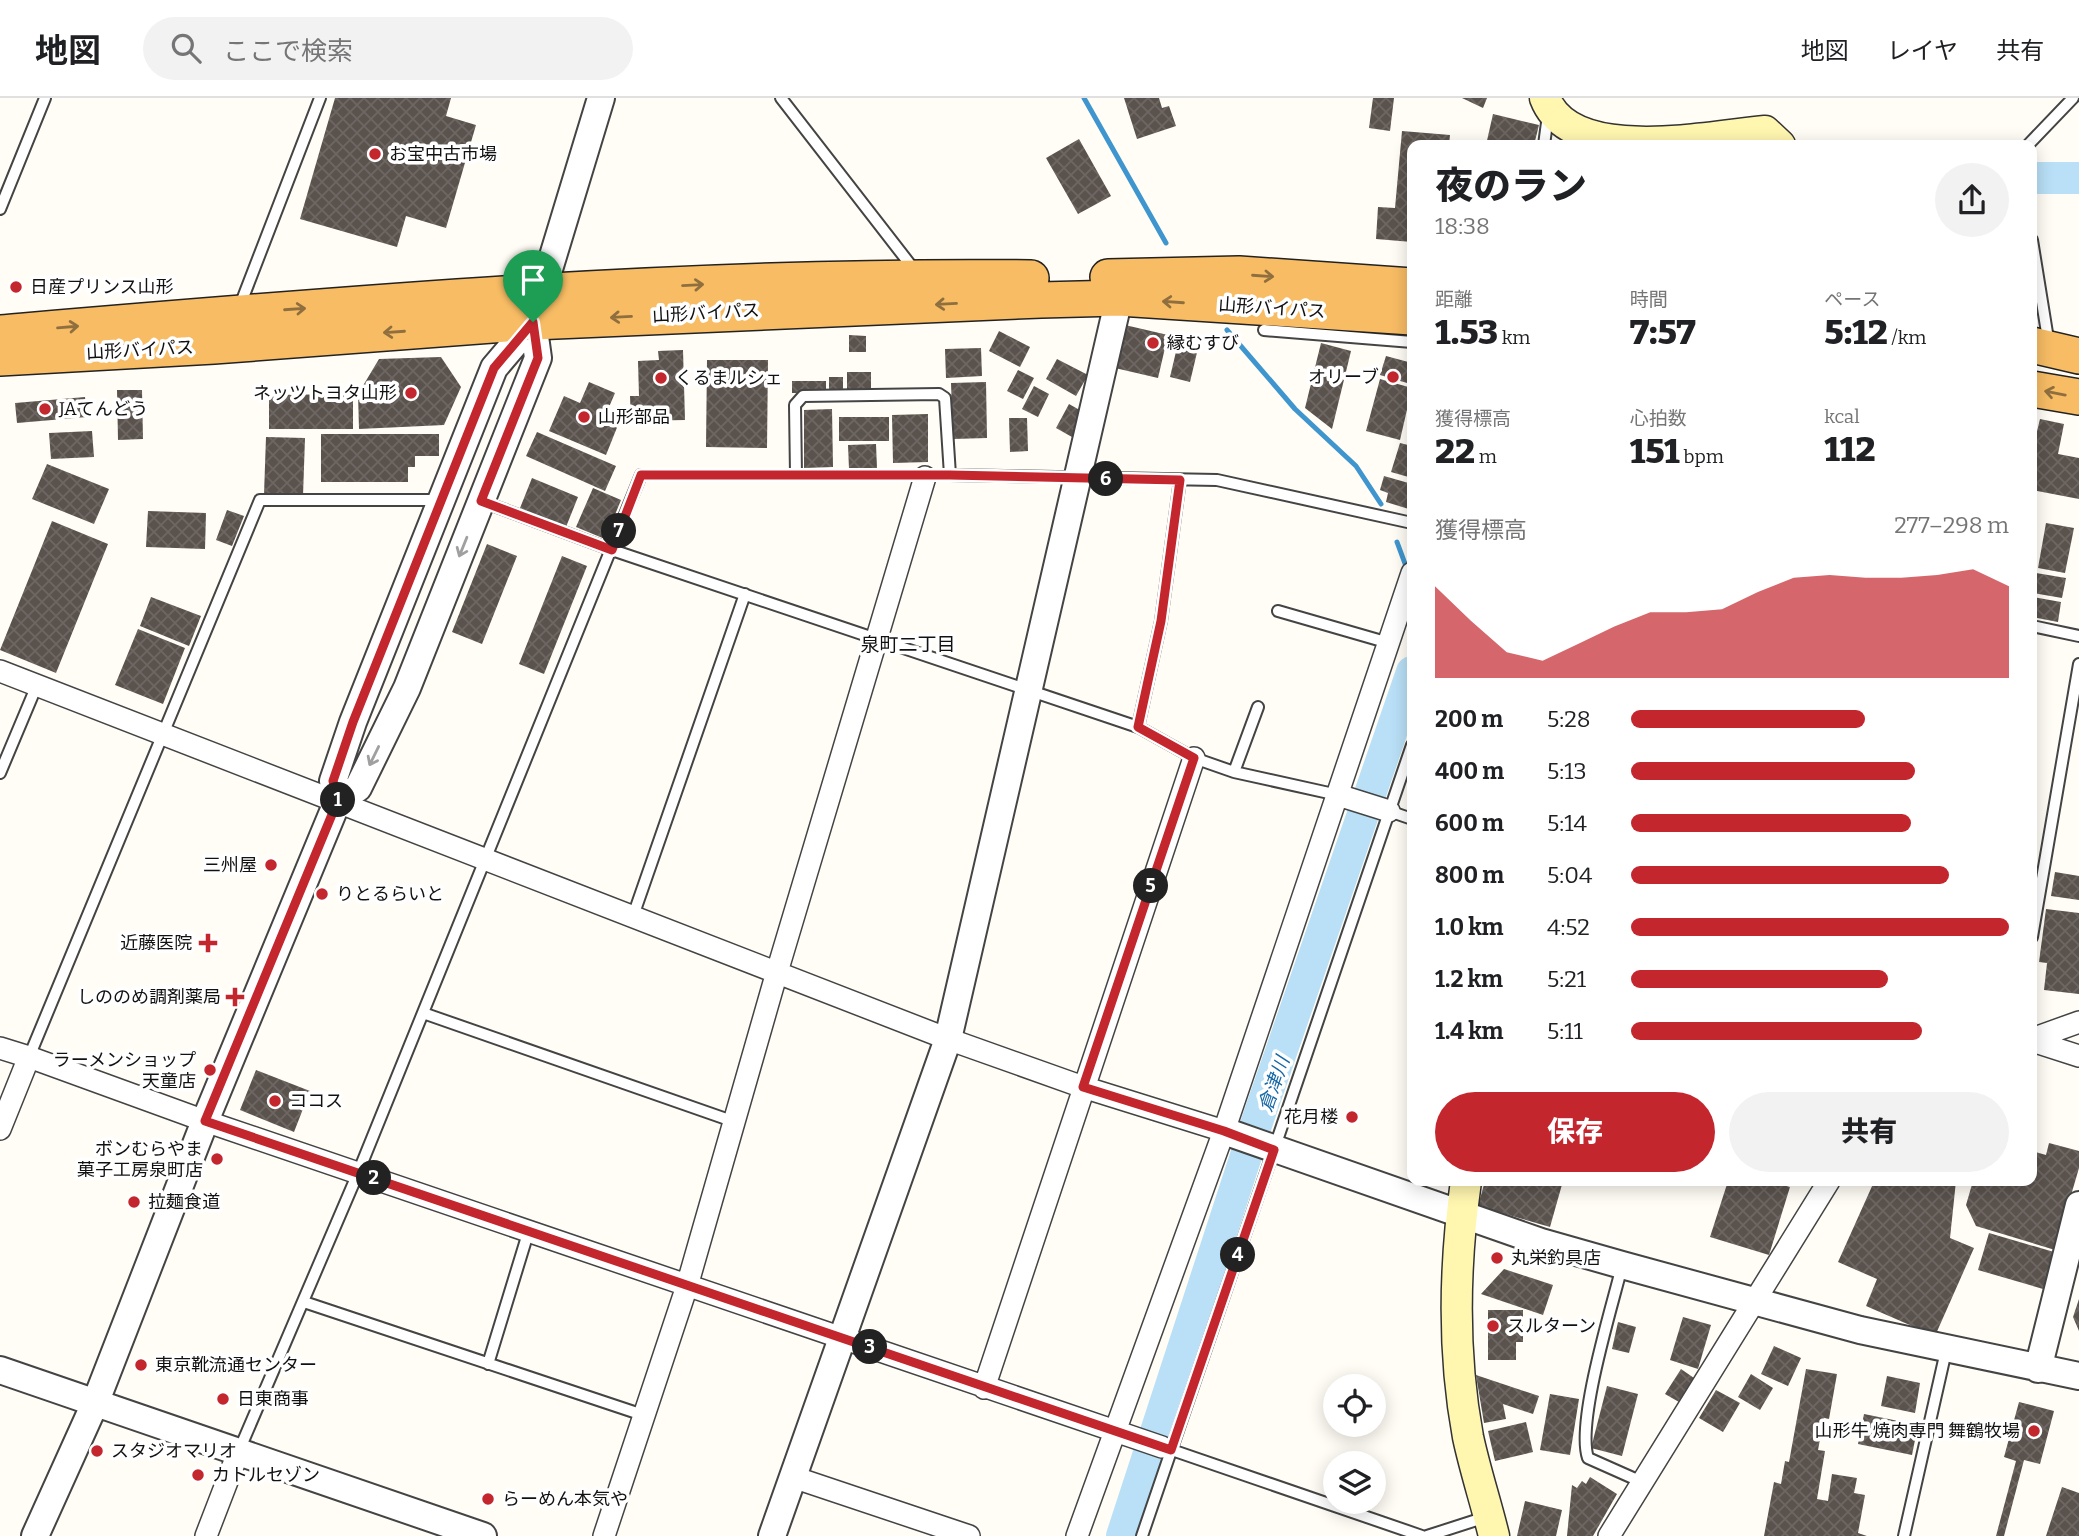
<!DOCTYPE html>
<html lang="ja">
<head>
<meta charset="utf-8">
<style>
  body { margin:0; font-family:Bitter,"Noto Sans JP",serif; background:#f2f2f2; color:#202124; height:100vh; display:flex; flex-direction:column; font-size:26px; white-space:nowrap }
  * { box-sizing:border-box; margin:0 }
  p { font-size:23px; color:#757577 }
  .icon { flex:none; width:38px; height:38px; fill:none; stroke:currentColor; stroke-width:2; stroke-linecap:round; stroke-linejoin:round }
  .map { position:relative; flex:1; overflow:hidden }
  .details { position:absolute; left:1407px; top:42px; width:630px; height:1046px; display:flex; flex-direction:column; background:#fff; border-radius:14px; box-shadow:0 4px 18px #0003 }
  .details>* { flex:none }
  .tools { position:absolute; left:1323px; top:1276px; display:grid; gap:14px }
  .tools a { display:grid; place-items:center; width:63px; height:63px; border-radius:50%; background:#fff; box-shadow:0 4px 18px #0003; font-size:35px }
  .pin { position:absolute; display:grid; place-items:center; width:60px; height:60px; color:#fff; margin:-72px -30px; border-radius:50% 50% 50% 0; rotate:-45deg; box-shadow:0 0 7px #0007 }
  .pin .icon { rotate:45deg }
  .km { position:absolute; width:35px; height:35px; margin:-18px; border-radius:50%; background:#222; color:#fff; font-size:19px; line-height:35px; text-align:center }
  .round { display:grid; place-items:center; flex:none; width:74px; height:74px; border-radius:37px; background:#f2f2f2 }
  .headline { display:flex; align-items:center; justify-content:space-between; height:119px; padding:0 28px }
  h1 { font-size:38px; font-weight:800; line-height:52px }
  .metrics { display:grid; grid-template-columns:repeat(3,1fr); gap:10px; height:119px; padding:7px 28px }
  .metrics div { display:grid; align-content:center }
  .metrics b { font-size:35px; font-weight:800 }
  .metrics small { font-size:19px; font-weight:400 }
  .metrics p { font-size:19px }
  .chart { height:196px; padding:14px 28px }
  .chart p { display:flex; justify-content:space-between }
  .chart svg { width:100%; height:126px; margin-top:7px; fill:#c4262e; opacity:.7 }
  .cta { display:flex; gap:14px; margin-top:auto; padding:14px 28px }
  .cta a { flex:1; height:80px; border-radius:42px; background:#c4262e; color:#fff; font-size:28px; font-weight:800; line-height:80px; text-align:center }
  .cta a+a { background:#f2f2f2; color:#202124 }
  ul { padding:0 28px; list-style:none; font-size:23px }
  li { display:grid; grid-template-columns:112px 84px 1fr; align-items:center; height:52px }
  li i { height:18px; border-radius:9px; background:#c4262e }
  header { display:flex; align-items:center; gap:42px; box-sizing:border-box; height:98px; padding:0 35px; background:#fff; border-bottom:2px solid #e0e0e0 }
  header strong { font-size:33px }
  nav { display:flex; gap:38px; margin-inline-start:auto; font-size:24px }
  .search { width:490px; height:63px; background:#f2f2f2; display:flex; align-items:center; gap:18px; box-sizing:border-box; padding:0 24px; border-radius:38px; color:#757577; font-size:26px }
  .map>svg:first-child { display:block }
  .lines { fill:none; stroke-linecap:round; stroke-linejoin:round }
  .stream { stroke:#3f96cf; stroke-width:5 }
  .river { stroke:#b9e0f7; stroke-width:32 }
  .building { fill:url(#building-cross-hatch) }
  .service-casing { stroke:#444; stroke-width:14 }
  .minor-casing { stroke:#444; stroke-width:24 }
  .tertiary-casing { stroke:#444; stroke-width:30 }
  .secondary-casing { stroke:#333; stroke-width:33 }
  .trunk-casing { stroke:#222; stroke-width:38 }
  .service { stroke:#fff; stroke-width:10 }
  .minor { stroke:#fff; stroke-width:21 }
  .tertiary { stroke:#fff; stroke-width:26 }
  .secondary { stroke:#fff6b0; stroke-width:30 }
  .trunk { stroke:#f7bc64; stroke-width:35 }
  .oneway { stroke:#906f3f }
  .oneway2 { stroke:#a0a0a0 }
  .route-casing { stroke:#fff; stroke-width:14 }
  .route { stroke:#c4262e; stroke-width:9 }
  .poi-dot { fill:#c4262e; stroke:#fff; stroke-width:2.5 }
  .labels { text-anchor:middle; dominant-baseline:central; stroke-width:7; stroke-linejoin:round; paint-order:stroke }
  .poi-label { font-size:18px; fill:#111; stroke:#fff; text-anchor:start }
  .street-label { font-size:18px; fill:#111; stroke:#fff }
  .neighbourhood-label { font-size:19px; fill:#111; stroke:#fff }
  .water-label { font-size:19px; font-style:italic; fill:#1768a6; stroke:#fff }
</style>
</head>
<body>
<header>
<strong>地図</strong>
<div class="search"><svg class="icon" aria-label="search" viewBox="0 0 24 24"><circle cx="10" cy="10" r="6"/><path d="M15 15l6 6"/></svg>ここで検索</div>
<nav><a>地図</a><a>レイヤ</a><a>共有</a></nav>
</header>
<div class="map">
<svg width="2079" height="1438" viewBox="0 0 2079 1438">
  <defs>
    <pattern id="building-cross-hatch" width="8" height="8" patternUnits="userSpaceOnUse" patternTransform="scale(1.75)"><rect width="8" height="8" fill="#5a524d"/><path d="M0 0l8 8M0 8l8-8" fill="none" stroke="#6d6662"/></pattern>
  </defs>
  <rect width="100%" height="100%" fill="#fffdf5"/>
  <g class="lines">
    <!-- stream -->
    <path class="stream" d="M1084,0L1166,145
      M1227,232L1295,311L1356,368L1381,406
      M1397,444L1407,471"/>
    <!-- river -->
    <path class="river" d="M2032,80H2079
      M1122,1438L1259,1018L1412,574"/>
  </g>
  <!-- building -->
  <path class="building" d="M335,0H451L446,18L476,27L446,130L406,118L397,149L300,121Z
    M1124,0H1159L1162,10L1169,8L1176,28L1137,41Z
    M1373,0H1394L1390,33L1369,30Z
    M1462,0H1487L1483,10Z
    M1493,16L1539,27L1534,47H1486Z
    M1402,33L1450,37L1449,47H1412V144L1376,141L1378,109L1395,110Z
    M1079,41L1111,98L1078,116L1046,60Z
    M1125,227L1168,237L1158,280L1115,270Z
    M999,233L1030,249L1020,269L989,253Z
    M849,237L866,238V254H849Z
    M1179,241L1199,246L1190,284L1170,279Z
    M1321,245L1351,253L1332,331L1305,310Z
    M981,250L982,278L946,280L945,251Z
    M683,252L685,322L631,323L630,298H639L638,263L659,262L658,253Z
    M1386,258L1412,265L1407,285L1380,277Z
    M441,259L461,289L444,327L359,331L358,296L379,261Z
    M1057,261L1088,277L1076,298L1046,281Z
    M707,262H768L767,350L706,349Z
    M1018,272L1034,280L1023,301L1007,293Z
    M847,274H871V294L847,295Z
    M829,279H843V293L829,292Z
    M1380,281L1412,290L1400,342L1366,333Z
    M792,283H826V295H792Z
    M589,284L615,295L606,316L620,322L606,357L549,333L564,298L580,305Z
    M986,284L987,340L953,341L951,285Z
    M1034,288L1049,296L1038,319L1022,311Z
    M117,292H142L143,341L118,342Z
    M353,296V331H269V297Z
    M85,299L87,319L17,325L15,305Z
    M1069,306L1085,315L1072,339L1056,330Z
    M832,311L833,369L804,370V312Z
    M928,316V364L893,365L892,317Z
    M839,319H889V343H839Z
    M1009,320H1027L1028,353L1010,354Z
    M2040,321L2064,326L2058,356L2079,360V401L2032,392V354Z
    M92,333L94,359L51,361L49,335Z
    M537,334L616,368L605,393L526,358Z
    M321,336H439V358H415V369H408V384H321Z
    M266,339L305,340L303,398L264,396Z
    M1400,345L1412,348V380L1391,374Z
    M876,346L877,370L849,371L848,347Z
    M47,366L109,391L94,426L32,401Z
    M1384,378L1412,386V412L1386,404L1388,395L1380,392Z
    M532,380L578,399L566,429L520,410Z
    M593,390L621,402L605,441L576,429Z
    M227,412L244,418L232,448L216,442Z
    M148,413L206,415L205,451L146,449Z
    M52,423L108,446L56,575L0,552Z
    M2046,425L2074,430L2065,475L2038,470Z
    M487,446L517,458L482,546L452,534Z
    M562,458L587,468L544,576L519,566Z
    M2036,475L2066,480L2062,500L2033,495Z
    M151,499L201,518L189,548L140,528Z
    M2033,499L2061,504L2058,524L2032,519Z
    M138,531L185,550L163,606L115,587Z
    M2055,774L2079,778V802L2051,798Z
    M2046,811L2079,815V896L2044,892L2047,865L2039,864Z
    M256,972L310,993L294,1034L240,1012Z
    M2049,1045L2079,1053V1070L2055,1152L1976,1128L1966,1107L1973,1083H2032V1053L2046,1057Z
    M1485,1083H1563L1550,1129L1478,1108Z
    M1728,1083H1771L1790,1089L1769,1157L1710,1139Z
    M1867,1083H1956L1950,1140L1974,1150L1935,1238L1866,1208L1877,1181L1838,1164L1873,1086Z
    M1989,1135L2054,1154L2043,1191L1978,1172Z
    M1504,1171L1553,1187L1543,1217L1481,1196Z
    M2079,1201V1233L2073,1219Z
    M1488,1212H1523V1244H1516V1262H1488Z
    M1683,1219L1711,1227L1698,1271L1670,1262Z
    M1618,1224L1636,1229L1629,1255L1612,1251Z
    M1774,1248L1801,1260L1788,1288L1761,1276Z
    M1681,1271L1694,1280L1679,1304L1665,1296Z
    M1806,1271L1837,1276L1829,1321L1824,1320L1818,1352L1825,1353L1817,1401L1828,1403L1832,1376L1857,1380L1854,1395L1865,1397L1858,1435L1867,1438H1764L1774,1384L1781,1386L1785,1363L1789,1364Z
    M1751,1276L1773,1290L1760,1312L1738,1299Z
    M1476,1277L1539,1298L1533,1316L1503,1306L1506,1321L1484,1325Z
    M1887,1278L1920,1285L1915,1315L1881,1308Z
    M1607,1288L1638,1296L1622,1358L1591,1350Z
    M1716,1292L1740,1305L1723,1334L1699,1320Z
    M1550,1296L1579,1301L1570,1357L1540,1352Z
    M2019,1304L2054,1313L2040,1366L2024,1362L2004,1438H1996L2016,1363L2004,1359Z
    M1864,1316L1918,1327L1912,1357L1858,1346Z
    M1526,1324L1533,1354L1495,1363L1488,1333Z
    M1590,1379L1617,1396L1593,1438H1567L1572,1387L1577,1390L1582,1383L1586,1386Z
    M2062,1389L2079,1395V1438H2046Z
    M1525,1403L1562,1412L1556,1438H1517Z"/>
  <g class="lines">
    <defs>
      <path id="service" d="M781,0L916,174
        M1544,47L1548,17
        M2028,47L2073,0
        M0,111L45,0
        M2032,142L2049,247
        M239,210L320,0
        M1264,232L1412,244
        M796,377L795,307L803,298L939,296L945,300L950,377
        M481,403L612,452L1138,629L1194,660L1234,674L1338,697
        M1278,513L1389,545
        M2032,528L2079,538
        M1138,629L1161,523L1180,382
        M1234,674L1258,609
        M0,675L37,587
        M1389,713L1412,721
        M633,818L745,496
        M2032,839L2079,566
        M423,915L735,1024
        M29,959L260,402H441
        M1622,1168C1612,1209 1576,1324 1588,1360L1642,1384
        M304,1204L646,1318
        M488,1266L529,1132
        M1166,1350L1422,1438
        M238,1355L358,1075L641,377H950L1217,382L1412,425
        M1142,1438L1412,647
        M1427,1438L1486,1419
        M1904,1438L1946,1253"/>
      <path id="minor" d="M0,573L948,941L1083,989L1224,1033
        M1338,697L1389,713
        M2032,941L2079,924
        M2032,943L2079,958
        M0,950L29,959L0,1031
        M29,959L205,1023L1162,1349
        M984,1290L1194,660
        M793,1379L969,1438
        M206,1438L238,1355
        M604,1438L687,1188L777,874L925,379
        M1077,1438L1224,1033L1412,475
        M1609,1438L1829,1083"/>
      <path id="tertiary" d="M338,702L358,690L407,590L538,260L533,224
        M1224,1033L1541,1144L1622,1167L1860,1232L2079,1278
        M2038,1271L2079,1107
        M0,1272L483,1438
        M35,1438L96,1303L205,1023L338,702L333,683L353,624L494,270L533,224L601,0
        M772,1438L948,941L1119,200"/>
      <path id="secondary" d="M1545,0C1571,68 1709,38 1765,33L1780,47
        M1466,1083C1454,1169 1452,1253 1468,1339C1475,1372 1486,1405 1494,1438"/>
      <path id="trunk" d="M1108,179L1239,176L1412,188
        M0,235C342,206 687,176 1031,180
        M2032,247L2079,258
        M0,260L214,248L533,224L1041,202L1119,200L1412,219
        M2032,291L2079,299"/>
    </defs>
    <!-- service casing -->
    <use href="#service" class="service-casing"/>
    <!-- minor casing -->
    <use href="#minor" class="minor-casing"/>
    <!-- tertiary casing -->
    <use href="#tertiary" class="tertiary-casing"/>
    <!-- secondary casing -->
    <use href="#secondary" class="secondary-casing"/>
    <!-- trunk casing -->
    <use href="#trunk" class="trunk-casing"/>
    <!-- service -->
    <use href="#service" class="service"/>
    <!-- minor -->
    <use href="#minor" class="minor"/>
    <!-- tertiary -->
    <use href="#tertiary" class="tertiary"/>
    <!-- secondary -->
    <use href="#secondary" class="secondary"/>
    <!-- trunk -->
    <use href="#trunk" class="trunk"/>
  </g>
  <!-- one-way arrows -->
  <defs><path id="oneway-shaft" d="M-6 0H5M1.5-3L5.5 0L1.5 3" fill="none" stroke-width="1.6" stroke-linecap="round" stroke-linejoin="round" transform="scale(1.75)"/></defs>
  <g class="oneway">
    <use href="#oneway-shaft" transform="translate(1263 178) rotate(4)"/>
    <use href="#oneway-shaft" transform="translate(693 187) rotate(-3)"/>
    <use href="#oneway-shaft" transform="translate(1173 204) rotate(-176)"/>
    <use href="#oneway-shaft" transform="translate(946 206) rotate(177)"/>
    <use href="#oneway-shaft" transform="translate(295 211) rotate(-4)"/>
    <use href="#oneway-shaft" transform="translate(621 219) rotate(177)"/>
    <use href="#oneway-shaft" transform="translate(68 229) rotate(-5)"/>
    <use href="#oneway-shaft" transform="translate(394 234) rotate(176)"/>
    <use href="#oneway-shaft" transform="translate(2055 295) rotate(-169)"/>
  </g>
  <g class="oneway2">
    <use href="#oneway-shaft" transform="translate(463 449) rotate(112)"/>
    <use href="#oneway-shaft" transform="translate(374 658) rotate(116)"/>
  </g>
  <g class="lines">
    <defs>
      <path id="route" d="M533,224L538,260L481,403L612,452L641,377H950L1180,382L1161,523L1138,629L1194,660L1083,989L1224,1033L1274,1052L1171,1352L205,1023L338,702L333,683L353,624L494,270Z"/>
    </defs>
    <!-- route casing -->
    <use href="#route" class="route-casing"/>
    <!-- route -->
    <use href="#route" class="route"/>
  </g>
  <!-- markers -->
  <g class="poi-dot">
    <circle cx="375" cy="56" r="7"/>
    <circle cx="16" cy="189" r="7"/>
    <circle cx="1153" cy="245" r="7"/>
    <circle cx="1393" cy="279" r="7"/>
    <circle cx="661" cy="280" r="7"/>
    <circle cx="411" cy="295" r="7"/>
    <circle cx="45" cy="311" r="7"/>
    <circle cx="584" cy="319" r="7"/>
    <circle cx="271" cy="767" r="7"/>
    <circle cx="322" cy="796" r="7"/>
    <path d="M204.5 834.5h7v7h7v7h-7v7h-7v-7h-7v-7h7z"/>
    <path d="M231.5 888.5h7v7h7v7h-7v7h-7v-7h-7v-7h7z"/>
    <circle cx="210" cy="972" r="7"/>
    <circle cx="275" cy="1003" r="7"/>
    <circle cx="1352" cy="1019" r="7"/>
    <circle cx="217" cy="1061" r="7"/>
    <circle cx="134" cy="1104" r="7"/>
    <circle cx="1497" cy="1160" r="7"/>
    <circle cx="1493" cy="1228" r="7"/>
    <circle cx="141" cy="1267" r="7"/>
    <circle cx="223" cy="1301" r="7"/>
    <circle cx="2034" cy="1333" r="7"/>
    <circle cx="97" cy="1353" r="7"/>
    <circle cx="198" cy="1377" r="7"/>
    <circle cx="488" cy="1401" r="7"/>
  </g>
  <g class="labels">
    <!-- poi labels -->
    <g class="poi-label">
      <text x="389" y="56">お宝中古市場</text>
      <text x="30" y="189">日産プリンス山形</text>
      <text x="1167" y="245">縁むすび</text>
      <text x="1379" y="279" text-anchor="end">オリーブ</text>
      <text x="675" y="280">くるまルシェ</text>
      <text x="397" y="295" text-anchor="end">ネッツトヨタ山形</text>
      <text x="59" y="311">JAてんどう</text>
      <text x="598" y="319">山形部品</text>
      <text x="257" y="767" text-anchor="end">三州屋</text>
      <text x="336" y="796">りとるらいと</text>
      <text x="192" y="845" text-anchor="end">近藤医院</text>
      <text x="221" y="899" text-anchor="end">しののめ調剤薬局</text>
      <text x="196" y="962" text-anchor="end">ラーメンショップ<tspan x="196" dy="21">天童店</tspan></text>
      <text x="289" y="1003">ココス</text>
      <text x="1338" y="1019" text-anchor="end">花月楼</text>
      <text x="203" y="1051" text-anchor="end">ボンむらやま<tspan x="203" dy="21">菓子工房泉町店</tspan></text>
      <text x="148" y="1104">拉麺食道</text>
      <text x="1511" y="1160">丸栄釣具店</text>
      <text x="1507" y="1228">スルターン</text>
      <text x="155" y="1267">東京靴流通センター</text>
      <text x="237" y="1301">日東商事</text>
      <text x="2020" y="1333" text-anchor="end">山形牛 焼肉専門 舞鶴牧場</text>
      <text x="111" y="1353">スタジオマリオ</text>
      <text x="212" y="1377">カトルセゾン</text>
      <text x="502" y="1401">らーめん本気や</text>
    </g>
    <!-- street labels -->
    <g class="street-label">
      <text transform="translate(1272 210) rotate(4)">山形バイパス</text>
      <text transform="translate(706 215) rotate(-3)">山形バイパス</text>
      <text transform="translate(140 252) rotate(-3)">山形バイパス</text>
    </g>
    <!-- neighbourhood labels -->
    <g class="neighbourhood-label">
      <text x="908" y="546">泉町二丁目</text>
    </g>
    <!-- water labels -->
    <g class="water-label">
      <text transform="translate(1274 986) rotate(-71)">倉津川</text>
    </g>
  </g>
</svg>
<div class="tools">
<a><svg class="icon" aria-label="locate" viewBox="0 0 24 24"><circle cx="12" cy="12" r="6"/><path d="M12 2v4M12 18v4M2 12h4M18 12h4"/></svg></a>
<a><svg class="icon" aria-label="layers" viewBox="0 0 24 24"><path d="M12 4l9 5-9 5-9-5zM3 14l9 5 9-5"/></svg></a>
</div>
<div class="pin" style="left:533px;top:224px;background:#1e9e55"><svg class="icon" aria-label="arrive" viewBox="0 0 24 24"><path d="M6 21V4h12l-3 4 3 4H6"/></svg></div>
<b class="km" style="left:338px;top:702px">1</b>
<b class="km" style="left:374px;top:1080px">2</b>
<b class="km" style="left:870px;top:1249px">3</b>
<b class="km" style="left:1238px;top:1157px">4</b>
<b class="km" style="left:1151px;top:788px">5</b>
<b class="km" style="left:1106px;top:381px">6</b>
<b class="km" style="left:619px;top:433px">7</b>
<section class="details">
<div class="headline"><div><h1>夜のラン</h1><p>18:38</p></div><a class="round"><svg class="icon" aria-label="share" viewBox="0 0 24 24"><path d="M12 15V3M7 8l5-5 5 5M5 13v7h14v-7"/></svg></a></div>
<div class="metrics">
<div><p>距離</p><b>1.53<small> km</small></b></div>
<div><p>時間</p><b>7:57</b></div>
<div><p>ペース</p><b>5:12<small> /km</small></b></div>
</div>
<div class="metrics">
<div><p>獲得標高</p><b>22<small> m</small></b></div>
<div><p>心拍数</p><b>151<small> bpm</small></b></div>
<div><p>kcal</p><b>112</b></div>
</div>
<div class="chart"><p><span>獲得標高</span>277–298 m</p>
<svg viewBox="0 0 160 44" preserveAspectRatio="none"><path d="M0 44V12L10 24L20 35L30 38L40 32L50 26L60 21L70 21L80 20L90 14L100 9L110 8L120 9L130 9L140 8L150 6L160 12V44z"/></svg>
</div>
<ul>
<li><b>200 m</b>5:28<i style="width:62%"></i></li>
<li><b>400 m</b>5:13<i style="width:75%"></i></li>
<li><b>600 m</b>5:14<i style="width:74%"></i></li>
<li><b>800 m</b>5:04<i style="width:84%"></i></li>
<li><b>1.0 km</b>4:52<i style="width:100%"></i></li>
<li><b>1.2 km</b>5:21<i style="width:68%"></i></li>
<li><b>1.4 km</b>5:11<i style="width:77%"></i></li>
</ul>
<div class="cta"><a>保存</a><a>共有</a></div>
</section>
</div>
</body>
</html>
